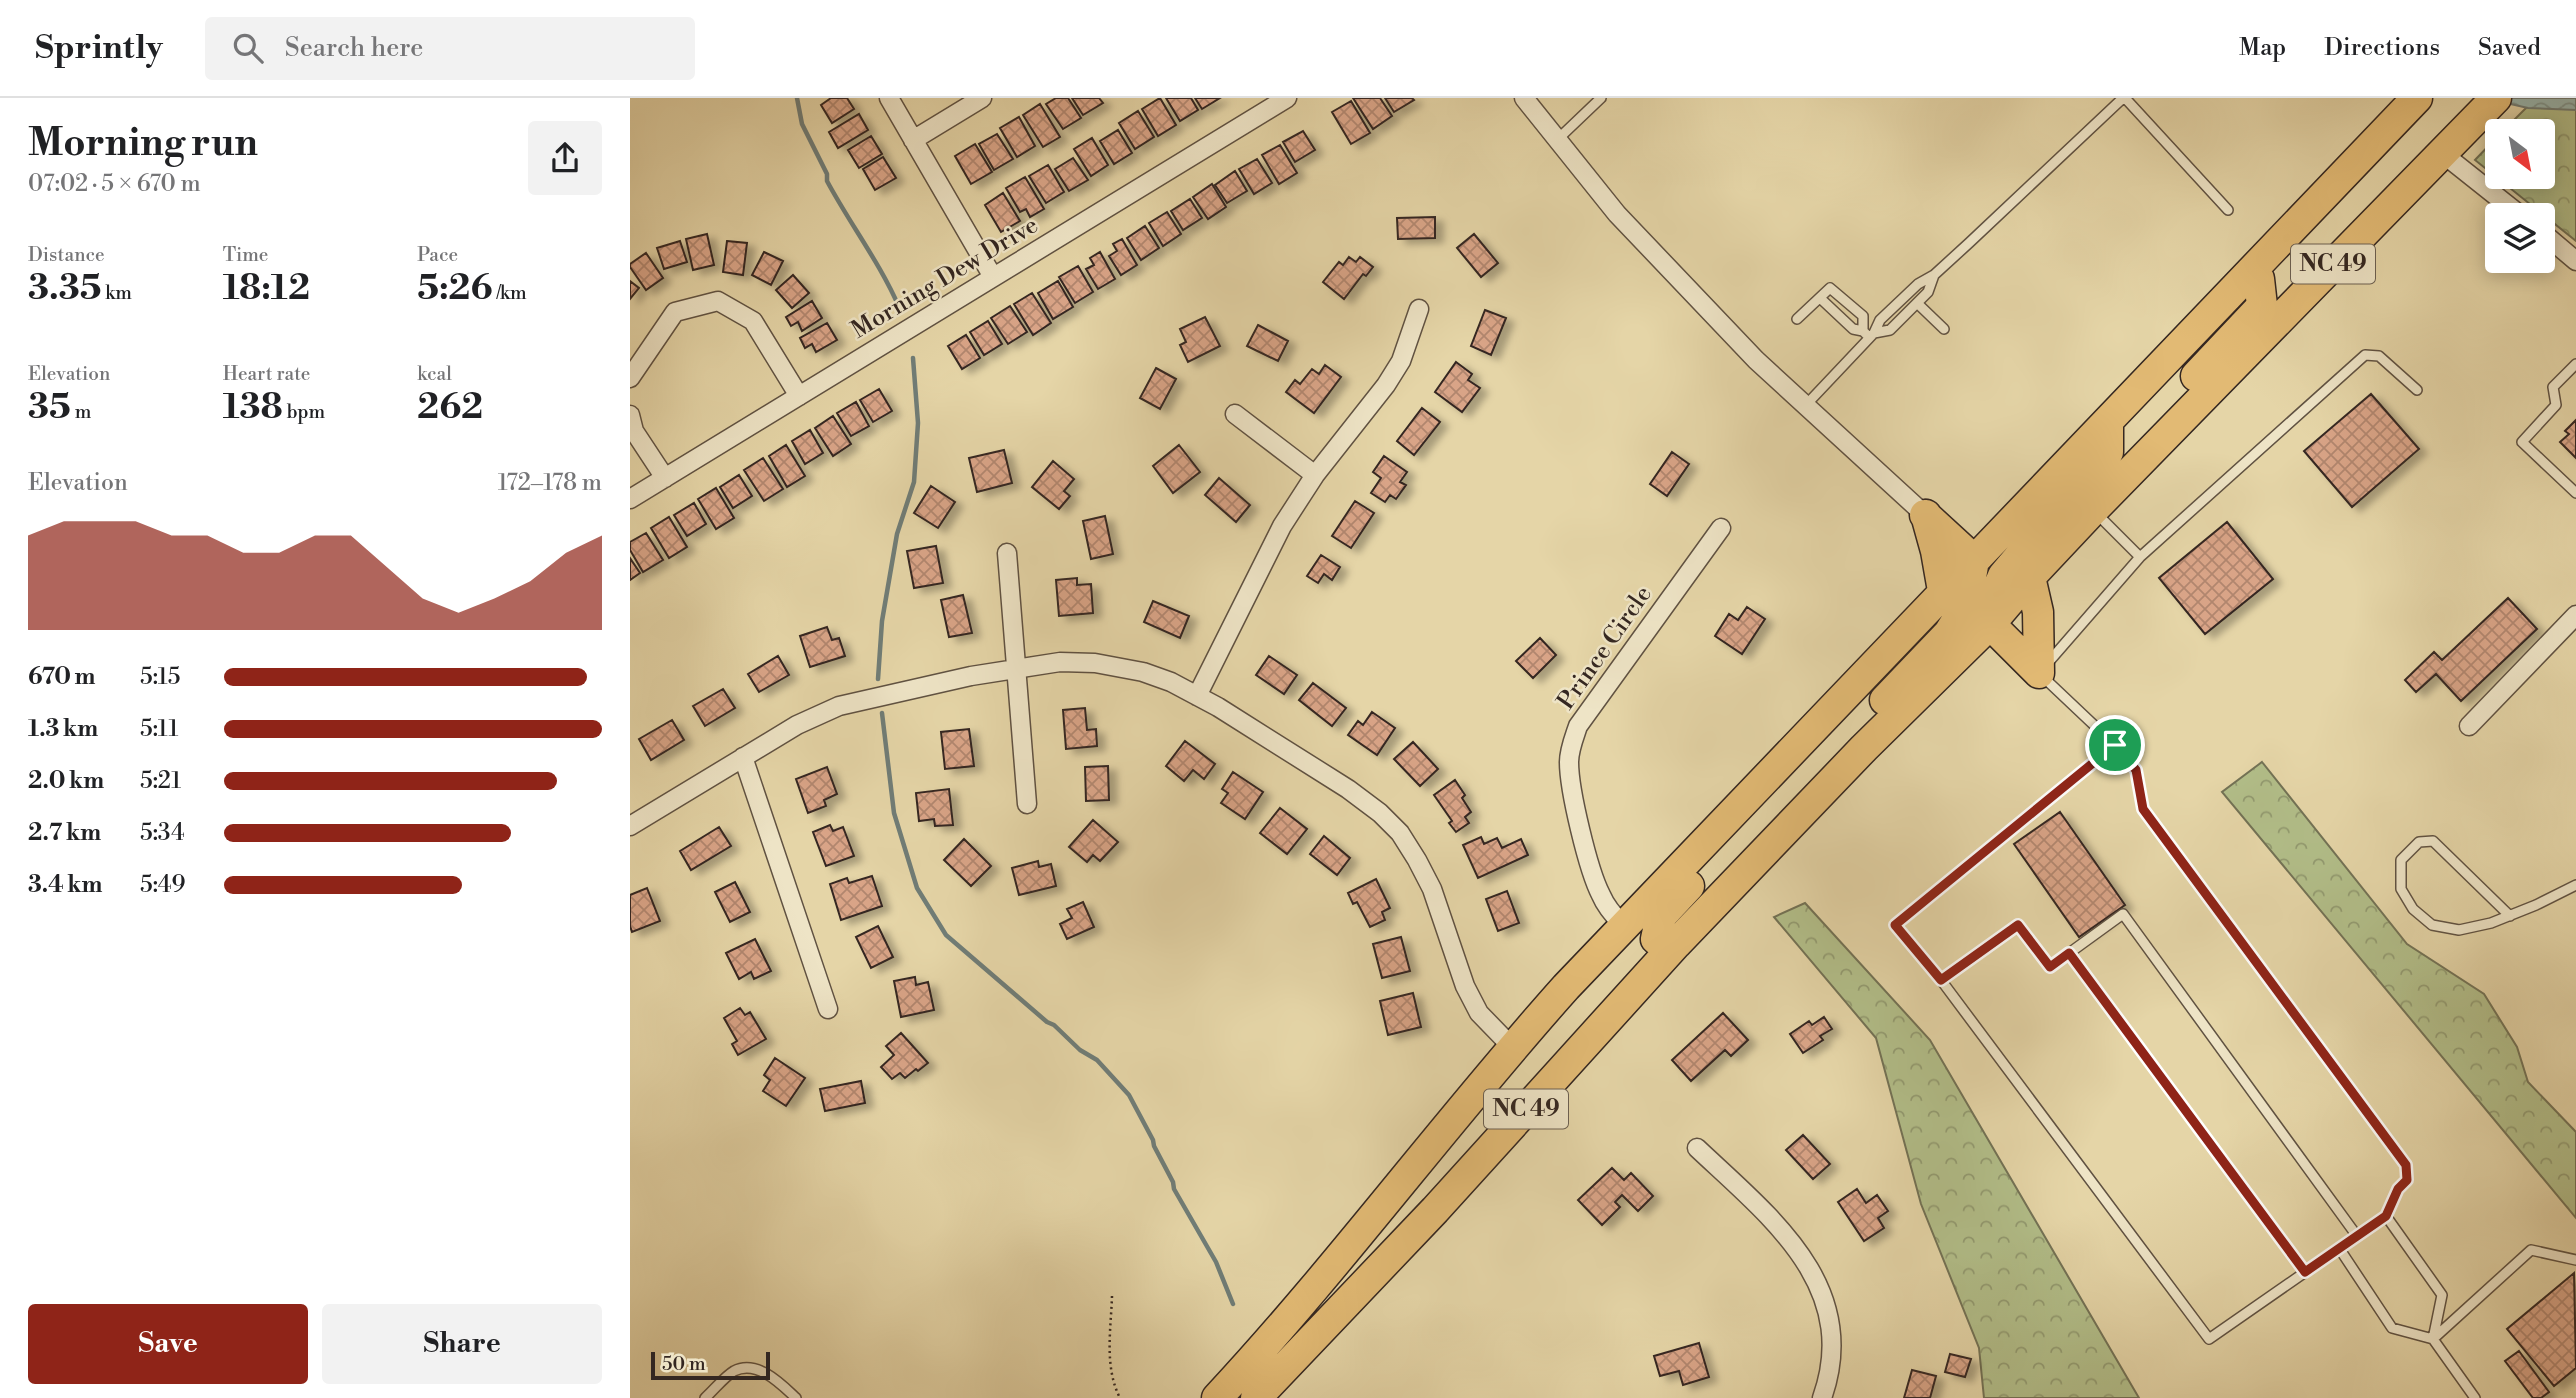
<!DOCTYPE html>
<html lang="en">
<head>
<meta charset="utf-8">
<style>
  body { margin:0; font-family:"Libre Bodoni",serif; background:#f2f2f2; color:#202124; height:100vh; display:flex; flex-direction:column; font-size:26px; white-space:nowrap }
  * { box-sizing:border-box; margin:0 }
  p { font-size:23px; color:#757577 }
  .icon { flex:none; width:38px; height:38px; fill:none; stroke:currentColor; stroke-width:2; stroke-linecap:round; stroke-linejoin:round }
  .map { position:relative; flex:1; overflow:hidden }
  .sheet { display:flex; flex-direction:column; background:#fff; width:630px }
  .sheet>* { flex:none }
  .needle { width:46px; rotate:148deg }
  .controls { position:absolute; left:1855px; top:21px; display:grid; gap:14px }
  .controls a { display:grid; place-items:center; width:70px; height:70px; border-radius:7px; background:#fff; box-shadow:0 4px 18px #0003; font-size:35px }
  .scale { position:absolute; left:21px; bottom:18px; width:119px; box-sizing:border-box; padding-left:7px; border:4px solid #342721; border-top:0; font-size:19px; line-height:24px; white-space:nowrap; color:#342721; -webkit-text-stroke:5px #eee4c6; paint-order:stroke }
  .pin { position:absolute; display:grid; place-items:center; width:60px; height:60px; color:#fff; margin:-30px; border:4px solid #fff; border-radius:50%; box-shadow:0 2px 7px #0007 }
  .round { display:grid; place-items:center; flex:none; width:74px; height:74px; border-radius:7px; background:#f2f2f2 }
  .overview { display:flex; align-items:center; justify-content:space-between; height:119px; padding:0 28px }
  h1 { font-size:38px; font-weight:800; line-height:52px }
  .figures { display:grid; grid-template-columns:repeat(3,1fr); gap:10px; height:119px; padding:7px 28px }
  .figures div { display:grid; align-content:center }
  .figures b { font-size:35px; font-weight:800 }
  .figures small { font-size:19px; font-weight:400 }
  .figures p { font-size:19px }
  .chart { height:196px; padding:14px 28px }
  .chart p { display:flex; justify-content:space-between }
  .chart svg { width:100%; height:126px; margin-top:7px; fill:#8f2418; opacity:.7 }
  .cta { display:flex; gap:14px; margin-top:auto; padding:14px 28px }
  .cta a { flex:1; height:80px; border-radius:7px; background:#8f2418; color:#fff; font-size:28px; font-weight:800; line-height:80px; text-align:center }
  .cta a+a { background:#f2f2f2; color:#202124 }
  ul { padding:0 28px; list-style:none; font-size:23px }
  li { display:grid; grid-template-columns:112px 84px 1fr; align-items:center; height:52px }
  li i { height:18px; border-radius:9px; background:#8f2418 }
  header { display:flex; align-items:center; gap:42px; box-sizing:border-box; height:98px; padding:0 35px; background:#fff; border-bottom:2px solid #e0e0e0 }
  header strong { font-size:33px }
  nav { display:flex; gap:38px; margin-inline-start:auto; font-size:24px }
  .search { width:490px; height:63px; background:#f2f2f2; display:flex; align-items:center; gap:18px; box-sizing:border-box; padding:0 24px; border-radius:7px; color:#757577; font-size:26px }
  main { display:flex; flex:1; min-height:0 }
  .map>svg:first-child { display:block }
  .forest { fill:url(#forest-crowns); stroke:#737255; stroke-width:2 }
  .water { fill:url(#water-waves); stroke:#707d77; stroke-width:2 }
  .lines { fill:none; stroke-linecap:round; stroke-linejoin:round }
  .stream { stroke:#707d77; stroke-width:4.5 }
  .building { fill:url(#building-cross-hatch); stroke:#342721; stroke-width:2; filter:url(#shadow) }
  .service-casing { stroke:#605242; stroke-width:12 }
  .minor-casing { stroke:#605242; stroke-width:21 }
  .trunk-casing { stroke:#342721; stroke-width:33 }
  .path { stroke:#342721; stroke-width:2.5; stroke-dasharray:2 3.5; stroke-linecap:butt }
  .service { stroke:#eee4c6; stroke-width:9 }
  .minor { stroke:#eee4c6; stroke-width:18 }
  .trunk { stroke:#e2ba74; stroke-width:30 }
  .route-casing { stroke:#fff; stroke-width:14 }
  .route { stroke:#8f2418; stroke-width:9 }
  .labels { text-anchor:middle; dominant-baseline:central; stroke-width:5; stroke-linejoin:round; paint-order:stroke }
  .shield { fill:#eee4c6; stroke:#6c6052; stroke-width:2 }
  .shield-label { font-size:23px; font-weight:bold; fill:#342721 }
  .street-label { font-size:24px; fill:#342721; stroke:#eee4c6 }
</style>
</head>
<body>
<header>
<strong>Sprintly</strong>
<div class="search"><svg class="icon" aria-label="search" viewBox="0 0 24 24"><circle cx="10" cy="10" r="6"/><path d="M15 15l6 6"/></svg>Search here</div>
<nav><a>Map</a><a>Directions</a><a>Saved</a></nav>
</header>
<main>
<section class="sheet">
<div class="overview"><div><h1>Morning run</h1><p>07:02 · 5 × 670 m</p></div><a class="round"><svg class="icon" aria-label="share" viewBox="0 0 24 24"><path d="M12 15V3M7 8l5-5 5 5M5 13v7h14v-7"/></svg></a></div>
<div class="figures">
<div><p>Distance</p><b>3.35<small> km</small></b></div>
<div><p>Time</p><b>18:12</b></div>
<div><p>Pace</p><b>5:26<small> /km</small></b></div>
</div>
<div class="figures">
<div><p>Elevation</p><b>35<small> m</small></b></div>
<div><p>Heart rate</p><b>138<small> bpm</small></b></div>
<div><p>kcal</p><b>262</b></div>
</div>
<div class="chart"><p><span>Elevation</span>172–178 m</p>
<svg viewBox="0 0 160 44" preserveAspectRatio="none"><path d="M0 44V11L10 6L20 6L30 6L40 11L50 11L60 17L70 17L80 11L90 11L100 22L110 33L120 38L130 33L140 27L150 17L160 11V44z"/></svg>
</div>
<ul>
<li><b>670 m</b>5:15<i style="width:96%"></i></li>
<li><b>1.3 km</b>5:11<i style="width:100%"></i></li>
<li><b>2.0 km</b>5:21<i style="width:88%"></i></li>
<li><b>2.7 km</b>5:34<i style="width:76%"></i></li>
<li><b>3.4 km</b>5:49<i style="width:63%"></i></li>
</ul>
<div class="cta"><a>Save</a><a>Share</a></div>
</section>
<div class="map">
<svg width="1946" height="1300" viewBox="0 0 1946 1300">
  <defs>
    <pattern id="forest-crowns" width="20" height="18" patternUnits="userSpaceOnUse" patternTransform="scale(1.75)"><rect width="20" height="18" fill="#b2be89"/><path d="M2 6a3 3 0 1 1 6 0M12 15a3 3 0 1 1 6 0" fill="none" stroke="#929a70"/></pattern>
    <pattern id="water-waves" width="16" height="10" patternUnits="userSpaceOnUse" patternTransform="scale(1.75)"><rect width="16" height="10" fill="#98b7b1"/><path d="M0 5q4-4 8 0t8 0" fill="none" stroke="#7d9590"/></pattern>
    <pattern id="building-cross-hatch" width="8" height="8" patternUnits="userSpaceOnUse" patternTransform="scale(1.75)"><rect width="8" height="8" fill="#d9a487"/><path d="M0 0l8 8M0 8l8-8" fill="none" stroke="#b1866e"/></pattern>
    <filter id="shadow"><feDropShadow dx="8" dy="4.5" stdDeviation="3.5" flood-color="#0004"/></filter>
  </defs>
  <rect width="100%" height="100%" fill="#e5d5a7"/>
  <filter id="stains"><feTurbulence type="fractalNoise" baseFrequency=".00286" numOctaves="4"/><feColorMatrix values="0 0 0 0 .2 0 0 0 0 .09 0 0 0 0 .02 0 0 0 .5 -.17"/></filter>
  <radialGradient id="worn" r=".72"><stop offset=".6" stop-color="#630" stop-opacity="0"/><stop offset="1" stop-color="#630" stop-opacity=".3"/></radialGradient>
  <!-- forest -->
  <path class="forest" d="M1906,0H1946V143L1845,62L1867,39V79H1913V33H1873Z
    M1632,664L1777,846L1854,896L1887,949L1898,984L1946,1034V1120L1592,694Z
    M1175,805L1300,942L1509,1300H1354L1349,1250L1291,1106L1246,940L1144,819Z"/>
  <!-- water -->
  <path class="water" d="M1854,0H1946V12L1898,10Z"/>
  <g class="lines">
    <!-- stream -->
    <path class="stream" d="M167,0L172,26L197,76V83C220,126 250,165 269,209
      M248,581L252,523L267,436L284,384L288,325L283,260
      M252,615L264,715L287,790L316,837L417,924L424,927L450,952L467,962L499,997L523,1042L524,1048L543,1084L544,1091L586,1164L603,1206"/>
  </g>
  <!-- building -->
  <path class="building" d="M201,0H217L224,11L202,25L191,7Z
    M426,0H438L451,20L433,31L416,6Z
    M442,0H469L473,5L453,17Z
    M530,0L546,27L528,38L512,11Z
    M536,0H561L568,12L550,23Z
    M565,0H590L572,11Z
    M723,0H750L762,18L743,31Z
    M755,0H782L784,2L764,14Z
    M721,3L740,35L721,46L702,14Z
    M410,6L430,39L413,49L393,17Z
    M508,13L524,39L505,51L489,25Z
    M229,16L238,32L208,50L199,34Z
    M389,19L405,48L387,59L370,30Z
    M488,32L502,55L484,66L470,43Z
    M673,33L685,52L665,64L653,44Z
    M367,36L383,61L364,72L349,46Z
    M241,38L252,56L229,70L218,52Z
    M462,40L478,67L461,78L444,51Z
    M345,46L362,74L341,86L325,58Z
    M650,47L667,75L649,86L632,57Z
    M253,59L266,80L245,92L233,71Z
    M443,60L458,82L439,93L425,71Z
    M627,61L642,85L624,96L609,71Z
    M418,67L434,94L416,105L399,78Z
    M605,73L617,93L597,105L585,87Z
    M395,79L414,111L400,119L396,111L390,114L376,90Z
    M582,86L596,109L578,121L563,99Z
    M373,95L390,123L371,134L355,107Z
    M560,101L572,120L553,132L541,113Z
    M537,114L551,136L533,148L519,125Z
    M805,119V140L768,141L767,120Z
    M515,128L529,150L511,162L497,140Z
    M77,136L84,167L63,172L56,141Z
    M844,136L868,165L851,179L827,150Z
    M492,141L507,167L491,177L479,158L487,153L483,146Z
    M50,143L57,164L34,171L27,150Z
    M97,143L117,145L113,177L93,174Z
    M134,154L153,163L141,187L122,177Z
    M470,154L485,181L468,191L456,171L464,167L460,160Z
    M16,155L33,180L16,192L0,169V166Z
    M719,159L726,164L730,159L743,169L736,178L733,176L714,201L693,184L709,164L713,167Z
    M448,168L463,194L445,205L429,179Z
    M163,177L179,195L162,210L146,192Z
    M0,183L9,190L0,201Z
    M428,183L443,209L423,221L408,195Z
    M402,195L421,225L403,237L384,206Z
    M182,203L192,220L172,233L168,224L161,228L156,219Z
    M380,208L397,234L378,246L361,220Z
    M855,212L876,220L861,257L841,248Z
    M575,219L590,248L558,264L550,247L556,244L550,231Z
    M358,223L372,246L354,257L340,234Z
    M197,225L207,242L186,254L182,246L175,250L170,240Z
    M628,227L658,243L648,263L617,248Z
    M336,237L350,260L332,271L318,248Z
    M826,264L842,276L838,282L850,290L832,314L805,294Z
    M695,267L711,279L684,315L656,294L665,282L670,286L682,271L689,276Z
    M526,270L546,281L530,311L510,300Z
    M249,291L262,313L243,324L230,302Z
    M1741,296L1789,351L1722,409L1674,353Z
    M226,304L239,328L221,338L207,315Z
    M792,310L810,324L784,357L767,343Z
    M203,318L221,346L203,358L185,330Z
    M1946,322V360L1930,344L1939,336L1935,333Z
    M180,332L193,355L175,366L162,343Z
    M156,347L175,378L157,389L139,358Z
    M549,347L570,374L543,395L523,368Z
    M374,352L382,385L347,394L339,360Z
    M1042,354L1059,366L1037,398L1020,386Z
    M754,358L777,374L770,384L776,387L766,401L760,397L755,404L741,395L751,380L743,374Z
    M133,360L153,391L134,403L114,372Z
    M423,363L444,381L434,393L440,398L429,411L402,389Z
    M109,377L122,398L103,410L90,389Z
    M589,380L620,407L606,424L575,397Z
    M301,388L325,404L308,430L284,415Z
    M86,390L104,420L86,431L68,401Z
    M725,403L744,415L721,450L702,438Z
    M64,405L76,426L57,438L44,417Z
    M475,418L483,456L461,461L453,423Z
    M39,419L57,449L39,460L21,430Z
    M1597,424L1643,481L1575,536L1529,480Z
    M16,435L33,462L13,474L0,452V444Z
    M306,448L313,485L284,490L277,453Z
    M691,457L710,469L702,482L694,476L688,485L677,478Z
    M0,460L10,475L0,482Z
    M447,480V487L461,486L463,515L429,518L426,482Z
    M333,497L342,535L319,539L311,502Z
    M1878,500L1907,531L1831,603L1806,576L1786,594L1775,582L1804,554L1812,562Z
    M523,503L559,518L550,540L514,524Z
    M1117,509L1135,521L1112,556L1085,538L1099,516L1108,522Z
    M197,529L202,542L209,540L215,558L180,569L170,538Z
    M910,540L926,557L903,580L886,563Z
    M148,558L159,577L129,594L118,576Z
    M639,558L667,577L654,596L626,577Z
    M683,585L716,610L702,628L669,602Z
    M93,591L105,610L75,628L63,608Z
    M455,610L457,632L466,631L467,648L436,651L433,612Z
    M742,614L765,630L747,657L718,637L728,623L733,627Z
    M42,622L54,642L21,662L9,641Z
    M339,631L344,668L315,671L311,634Z
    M555,643L585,666L574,681L563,672L554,683L536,668Z
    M783,644L808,671L790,688L764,661Z
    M478,668L479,702L456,703L455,669Z
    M197,669L207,696L194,702L196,708L178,715L166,681Z
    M603,674L633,694L615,721L591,705L598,695L592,691Z
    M825,682L835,697L832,700L841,714L835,719L839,725L826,734L819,725L822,723L804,697Z
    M319,691L323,727L305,728L304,721L289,723L286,695Z
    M650,710L677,731L657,756L630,735Z
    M1430,714L1495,807L1449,839L1384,746Z
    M463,722L488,744L470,763L463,757L457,764L439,749Z
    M200,727L203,733L213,729L224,758L196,768L183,734Z
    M89,729L101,748L61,772L50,753Z
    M694,738L720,760L707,777L680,756Z
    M851,739L854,746L867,740L872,750L891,741L898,757L848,780L833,747Z
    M334,741L361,768L341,788L314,762Z
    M408,763L409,769L421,766L426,788L389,797L382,770Z
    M242,778L252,808L211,822L200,786L217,780L219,785Z
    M746,781L760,810L752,814L755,822L740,829L727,804L723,806L718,795Z
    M105,784L120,814L100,824L85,794Z
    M17,790L30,823L2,834L0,828V797Z
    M877,793L889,825L868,833L856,801Z
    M453,804L464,829L437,841L430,826L442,820L437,811Z
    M248,828L263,859L241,870L226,839Z
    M771,839L780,873L752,880L743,846Z
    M125,841L141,873L124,881L121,874L109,881L96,855Z
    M285,879L286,887L298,884L304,912L271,919L264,883Z
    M783,895L791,929L758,937L750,903Z
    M110,910L115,917L120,914L136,941L108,957L102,946L107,943L94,920Z
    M1093,915L1118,942L1101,958L1095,952L1061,983L1042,962Z
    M1194,919L1202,931L1190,938L1193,942L1173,955L1160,936L1179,923L1182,927Z
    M271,935L298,965L288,973L286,971L275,980L270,975L262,981L251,969L264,957L256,948Z
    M145,960L175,980L156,1008L133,993L140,982L134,977Z
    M231,983L235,1005L195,1013L190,991Z
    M1173,1037L1200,1066L1183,1081L1156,1052Z
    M982,1070L994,1082L1001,1075L1023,1098L1008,1113L992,1097L985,1104L990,1109L972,1127L948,1102Z
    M1227,1091L1236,1105L1247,1097L1258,1113L1248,1120L1254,1130L1234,1143L1208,1104Z
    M1944,1175L1946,1270L1924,1288L1877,1231Z
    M1069,1245L1079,1279L1053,1287L1049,1273L1030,1278L1024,1258Z
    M1889,1253L1919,1294L1911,1300H1903L1875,1263Z
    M1320,1256L1341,1261L1335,1279L1315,1274Z
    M1282,1272L1306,1278L1300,1300H1274Z"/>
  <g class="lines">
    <defs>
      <path id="service" d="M1495,0L1598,112
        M928,41L971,0
        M1190,200L1223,231L1233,233L1236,236
        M1287,205L1314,231
        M1167,221L1200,190L1233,218V233
        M1244,235L1260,232L1298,194L1304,177
        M1946,266L1923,289L1926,307L1892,344L1946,395
        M1175,308L1244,235L1250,222L1288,186L1304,177L1339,145L1493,0
        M1467,416L1510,459
        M1416,567L1510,459L1735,257L1749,258L1787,292
        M1411,577L1485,647L1506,672L1513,711L1776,1067L1777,1082L1768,1091L1756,1118L1579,1241L1311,882L1266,827L1485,647
        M1880,818L1803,743L1789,744L1771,762V791L1783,811L1802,827L1829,832L1861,825L1906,807L1946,787
        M1439,855L1675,1174
        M1311,882L1388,827L1420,869L1493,816L1727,1138
        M1756,1118L1812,1197L1803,1241
        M1709,1150L1762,1230L1803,1241L1845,1300
        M1803,1241L1901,1152L1946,1162
        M75,1300C84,1292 94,1279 104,1273C127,1261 151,1286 166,1300"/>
      <path id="minor" d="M259,0L363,179
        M894,0L987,116L1126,262L1295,417
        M283,42L352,0
        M1812,55L1890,117
        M1913,135L1946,163
        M0,280L45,214L88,203L123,223L169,298
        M605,316L685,377
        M0,317L4,333L35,380
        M0,401L657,0
        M377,455L397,706
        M567,598L652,428L685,377L756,287L771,263L789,211
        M1839,628L1946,517
        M113,659L198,911
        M0,728L167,627L209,608L341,578L430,564L465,565L513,574L541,584L588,609L718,691L750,715L770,735L787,762L802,791L835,888L849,915L882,949
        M993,827C984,818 976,809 971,797C958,772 939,692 939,664C939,652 944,640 948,628L1091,430
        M1067,1050C1139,1118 1232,1188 1192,1300"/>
      <path id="trunk" d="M1566,278L1632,208L1629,181L1621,175
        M1296,417L1306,453L1313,493
        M1400,479L1408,514L1409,575
        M1409,575L1360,526L1366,495L1373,478L1478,354V323
        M1255,602L1319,535L1336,508L1344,462L1295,417
        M1039,853L1026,841L1031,818L1059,788
        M587,1300C709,1169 816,1023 936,889L1787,0
        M626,1300L805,1112L1046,846L1234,650L1360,526L1400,479L1463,412L1866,0"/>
    </defs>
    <!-- service casing -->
    <use href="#service" class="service-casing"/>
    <!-- minor casing -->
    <use href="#minor" class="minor-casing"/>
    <!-- trunk casing -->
    <use href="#trunk" class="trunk-casing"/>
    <!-- path -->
    <path class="path" d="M482,1198C481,1231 474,1269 490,1300"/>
    <!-- service -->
    <use href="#service" class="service"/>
    <!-- minor -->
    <use href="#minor" class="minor"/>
    <!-- trunk -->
    <use href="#trunk" class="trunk"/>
  </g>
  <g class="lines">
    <defs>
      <path id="route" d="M1485,647L1506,672L1513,711L1776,1067L1777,1082L1768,1091L1756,1118L1675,1174L1439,855L1420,869L1388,827L1311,882L1265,827Z"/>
    </defs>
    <!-- route casing -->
    <use href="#route" class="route-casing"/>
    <!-- route -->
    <use href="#route" class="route"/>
  </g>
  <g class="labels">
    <!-- shield labels -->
    <g class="shield">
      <rect x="1661" y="146.5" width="84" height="39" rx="5"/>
      <rect x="854" y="991.5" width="84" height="39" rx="5"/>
    </g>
    <g class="shield-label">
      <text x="1703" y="166">NC 49</text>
      <text x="896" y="1011">NC 49</text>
    </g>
    <!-- street labels -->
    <g class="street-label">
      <text transform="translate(315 180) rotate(-31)">Morning Dew Drive</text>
      <text transform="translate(975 550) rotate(-55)">Prince Circle</text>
    </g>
  </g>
  <rect width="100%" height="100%" filter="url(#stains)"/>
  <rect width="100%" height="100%" fill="url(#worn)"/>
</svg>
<div class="controls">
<a><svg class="needle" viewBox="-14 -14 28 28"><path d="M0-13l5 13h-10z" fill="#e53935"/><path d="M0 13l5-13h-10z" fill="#757577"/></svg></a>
<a><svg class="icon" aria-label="layers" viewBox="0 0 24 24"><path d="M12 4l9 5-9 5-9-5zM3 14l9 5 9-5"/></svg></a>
</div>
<div class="scale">50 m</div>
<div class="pin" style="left:1485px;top:647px;background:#1e9e55"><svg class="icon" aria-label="arrive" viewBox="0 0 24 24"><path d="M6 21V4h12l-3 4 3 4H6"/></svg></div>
</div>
</main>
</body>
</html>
